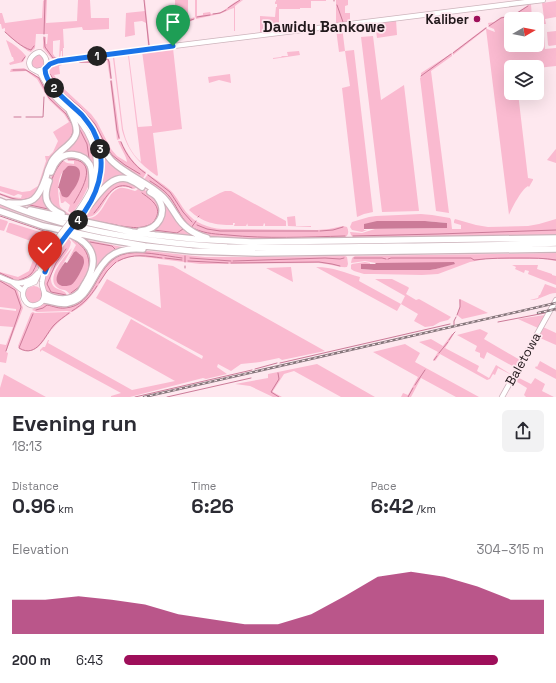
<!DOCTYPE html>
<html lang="en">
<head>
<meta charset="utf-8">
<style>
  body { margin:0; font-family:"Space Grotesk",sans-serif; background:#f2f2f3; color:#2b2b33; height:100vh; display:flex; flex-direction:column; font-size:15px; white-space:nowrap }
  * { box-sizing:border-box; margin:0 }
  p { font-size:13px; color:#7c7c81 }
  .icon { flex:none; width:22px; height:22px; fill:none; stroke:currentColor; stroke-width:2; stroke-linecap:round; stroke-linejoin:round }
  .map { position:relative; height:397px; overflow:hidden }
  .sheet { display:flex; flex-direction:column; background:#fff; flex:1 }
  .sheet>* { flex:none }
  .needle { width:26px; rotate:81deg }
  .fabs { position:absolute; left:504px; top:12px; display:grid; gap:8px }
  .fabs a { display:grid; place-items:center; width:40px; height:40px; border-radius:6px; background:#fff; box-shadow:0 4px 16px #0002; font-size:20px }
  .pin { position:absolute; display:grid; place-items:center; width:34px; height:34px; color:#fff; margin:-41px -17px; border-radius:50% 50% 50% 0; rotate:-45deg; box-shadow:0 0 4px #0007 }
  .pin .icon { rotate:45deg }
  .km { position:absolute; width:20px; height:20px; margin:-10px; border-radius:50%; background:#222; color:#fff; font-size:11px; line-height:20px; text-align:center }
  .round { display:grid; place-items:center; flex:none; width:42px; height:42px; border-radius:6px; background:#f2f2f3 }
  .headline { display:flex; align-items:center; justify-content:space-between; height:68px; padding:0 12px }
  h1 { font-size:22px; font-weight:700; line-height:30px }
  .metrics { display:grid; grid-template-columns:repeat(3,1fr); gap:6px; height:68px; padding:4px 12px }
  .metrics div { display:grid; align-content:center }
  .metrics b { font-size:20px; font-weight:700 }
  .metrics small { font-size:11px; font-weight:400 }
  .metrics p { font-size:11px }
  .chart { height:112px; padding:8px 12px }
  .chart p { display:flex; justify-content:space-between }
  .chart svg { width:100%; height:72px; margin-top:4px; fill:#9e0f5a; opacity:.7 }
  ul { padding:0 12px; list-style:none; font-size:13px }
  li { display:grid; grid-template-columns:64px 48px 1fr; align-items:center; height:30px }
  li i { height:10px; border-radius:5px; background:#9e0f5a }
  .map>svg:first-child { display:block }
  .green { fill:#fabad0 }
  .water { fill:#cb7b98 }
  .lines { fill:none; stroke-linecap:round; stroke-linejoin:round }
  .stream { stroke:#cb7b98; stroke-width:1 }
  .secondary-casing { stroke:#cdb4bc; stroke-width:6 }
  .highway-casing { stroke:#cdb4bc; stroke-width:8 }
  .secondary { stroke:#fff; stroke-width:4.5 }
  .highway { stroke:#fff; stroke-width:5.5 }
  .rail-casing { stroke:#85767b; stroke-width:2.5 }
  .rail { stroke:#fee8ef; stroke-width:1; stroke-dasharray:3; stroke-linecap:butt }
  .secondary-bridge-casing { stroke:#cdb4bc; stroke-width:6; stroke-linecap:butt }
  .secondary-bridge { stroke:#fff; stroke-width:4.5 }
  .route-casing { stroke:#fff; stroke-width:8 }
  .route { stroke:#1a73e8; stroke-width:5 }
  .poi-dot { fill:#9e0f5a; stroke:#fee8ef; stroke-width:1.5 }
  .labels { text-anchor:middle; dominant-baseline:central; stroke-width:3.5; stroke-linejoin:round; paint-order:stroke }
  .poi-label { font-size:13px; font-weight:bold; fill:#22191c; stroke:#fee8ef; text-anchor:end }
  .street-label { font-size:13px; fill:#22191c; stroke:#fee8ef }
  .quarter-label { font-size:15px; font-weight:bold; fill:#22191c; stroke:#fee8ef }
</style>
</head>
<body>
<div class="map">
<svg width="556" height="397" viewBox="0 0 556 397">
  <rect width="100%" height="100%" fill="#fee8ef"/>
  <!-- green -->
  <path class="green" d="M44,0H47L46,23L77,21L78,0H90L91,18H109V29L90,30H83L82,27L63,29L64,48H63V57H70L62,58V51H61L60,59H59L60,40L53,41V54L55,57H58V59H52L43,48V38L44,37H46V44H47L48,34H36L35,48L31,52L28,51L11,38L5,32V28L2,29L1,24H0V13H2L5,23L42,18L43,1Z
    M144,0H145L150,47H148V46L146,23L142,21L134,22L135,35L125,37L126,13L145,11Z
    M175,0H188V19L195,17V0H197V16L203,15V13L210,12L211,14C215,13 220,13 223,11C231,6 234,0 243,0L235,6V31H234V8C229,9 224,13 219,14C211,16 204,17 196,19L195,16L194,20L175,27Z
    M276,0H326V1H311V8H300V9H279V31L262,33L260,32V16L275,17L276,7H277V4H275V2L276,1Z
    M336,0H348V5L345,6V13H350V22L336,24Z
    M556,1V17L545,19L546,24H542L541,22H539L538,19L544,18L542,3Z
    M531,4L532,19H511V45H537V37L544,36L545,49L556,48V66L537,68V67H511V93H518L528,178L533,179V180L529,187L528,186C521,190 512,208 509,215L486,29L453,55V52L486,27L487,29L495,32L494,29L489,27L488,23L494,22L501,17L513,15L528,5Z
    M396,20L397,35L377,38L375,23Z
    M342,27L345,51L354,50L373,212L364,214L357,217L342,88L350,86L345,51L339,52L336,29V28Z
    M556,31V45L549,46L548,45L547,32Z
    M373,36L381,100L404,85L419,211L382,212L361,37Z
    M6,40C14,44 21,50 26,56L23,62L10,65L9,63L14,61L13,57H12Z
    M173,48L182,129L153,133L158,175L157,176C139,163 128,152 122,130L113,58L114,56L123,129C126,142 131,153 141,162L128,55L129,56L138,127L152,126L142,51Z
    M299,51L300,55L273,59V58L281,57L282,56H288L287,52Z
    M452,53V56L431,71L449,213L436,211L420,78L421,77V73Z
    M31 62a7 7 0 1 1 14 0a7 7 0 1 1-14 0Z
    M103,57H107L110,61L112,79H110L107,60L88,63H79L80,60H94Z
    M60,63L62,65L59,66L60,74L54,75L62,87L91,114L97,122L111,149L117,156L127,162C127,157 120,147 118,141H121C127,153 134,165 146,172V173L142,180L114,161L102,144L95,129L91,122L78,109L62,95L49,77L48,73L53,65Z
    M24,68L40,78L46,90L51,97L69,115L74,124V133C68,145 40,195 30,199C21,204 8,198 0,195V193L12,197L21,198L22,195L18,194L14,196L0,191V186L22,192L30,191L38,186L46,161L45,156H49L53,152L58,141L53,132L69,122L64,114L49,100L37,79L26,71L10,72L11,69Z
    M230,74L231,83L219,80L209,83L208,77Z
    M112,80L120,137V139L117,140L110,81Z
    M78,122C90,139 94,150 94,172L84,156L62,155L68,148Z
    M556,149V163L547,160L555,150Z
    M102,152L128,176C111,177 109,179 98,191L104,170Z
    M75,156L86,162L90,169V181L88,187L82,199L72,214L68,211L70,205L65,201L63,203H61L59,191L60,193L71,166C58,169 57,188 59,199C59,201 59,206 61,208C63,210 68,213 71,215V216L59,212L48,200L49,184L55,166L63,159C65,164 69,163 74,164V161H68L67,158Z
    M148,174C156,180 167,186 173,193C178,199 181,206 186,212C195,223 208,228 222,229L317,230L329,229L343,226L347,227C349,231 349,236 344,238H237L214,237L205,235L199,233L185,224L171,205L143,181Z
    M122,180L135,184L134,187L138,186L134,189C130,188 125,186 121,187C104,188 104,220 84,217L87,213L86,212L108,186Z
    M139,187L140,188L141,191L143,189L151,194L158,202L160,213L157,220L149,227L135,229L82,219L83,218C105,222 104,192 120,188C125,187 130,190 135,191L137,190Z
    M225,191H231L286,221V226H265V224L264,223L263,226H248L247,223V224L246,226H234L235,223H233V225C215,225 203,223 189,210L191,208L220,193Z
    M43,192L49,210L26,206L27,205L36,200Z
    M159,195L198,237L148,232L161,221Z
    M0,205L20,212L64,225L62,227L0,207Z
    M421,214L432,215L450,218L451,220L452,229H461V225L454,223V221L455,219L476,225L488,227L528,226L539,224L556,219V235L356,238L353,237L351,235L350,232L362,233L375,229L446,228L447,223L425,221L364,224V230H367L362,232L352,230L350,227L352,222L369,217L376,216Z
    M295,216L296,226H311V227L288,226L287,217Z
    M0,219L7,221L8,222L4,231L0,230Z
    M9,223H11L43,233L52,234L56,235L46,251L34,275L23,282L13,280L0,274V272L18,277L29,271L39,244L6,232Z
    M140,235L173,239L478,241V243L277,245L226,244L173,240L140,236Z
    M69,236L77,240L86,247L91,256L90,270L78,290L73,294L70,295C66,288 63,291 58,288C44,279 65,256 72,248L60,270L80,254L75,251L68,260L76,245L72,241Z
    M68,237L71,242C70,255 50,267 51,280C52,292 66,288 67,296L60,297L47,293L44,285V281L49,265L55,254Z
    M83,239H84L122,247C109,251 101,259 95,270V264Z
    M140,250L205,257H267L345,256L347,257L348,264L347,267C340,268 326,263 318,263L200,264L136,256C106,261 107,276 91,296C86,303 79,308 72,312L67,311L37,312L32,310C35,307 40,305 44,303L69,305L76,303L81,300L87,294L107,262L120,253Z
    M556,253V261L543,259H486L470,262L438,274L422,275L374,274H364L354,271L351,269V265L352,264L365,262L370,263V264H361V269L374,270H430L436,269L455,263H376L365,261L351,263L352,258L355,256Z
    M158,264L173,266L325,351L282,360L279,358L260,362L241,364L231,371L218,364L217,367L227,374L206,379L203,378L130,397H111V396L121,393L42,350L40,352V350L43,347H45L48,340H49L48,343L132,390L175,381L116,348L131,319L202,359L203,356L96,298L107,279L161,308Z
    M512,265H538L537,269L552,274V275L556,276V285L528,274L529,271L525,270L524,273L515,269L516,267Z
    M291,267L293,282L266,268Z
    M316,267C333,267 345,273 360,277L359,281L401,304L405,296L375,279H392L408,287L409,288L406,294L416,300L419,299L451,317L448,320L440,322L433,326L425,327L414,321L418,314L401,304L397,311Z
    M0,280L12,285L17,289L23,308L6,352L8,353L6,363L0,362V344L6,345L13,327L0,326V309L16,311V309L0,307Z
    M545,284L556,288V293C547,293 539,301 530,300L538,298L539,295H540Z
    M25 295a9 9 0 1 1 18 0a9 9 0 1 1-18 0Z
    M459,299H460L488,313L462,319L457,315L460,306Z
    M33,312L35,313L69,312L71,313C64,317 58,322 53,328C44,338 38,358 19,349L18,346L31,313Z
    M545,315L538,328L518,319Z
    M543,327L556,333V345L540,338L541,335L540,334Z
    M480,329L488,333L484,339L520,360L516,368L487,352L484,359L480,357V353L475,351L477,346L457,335Z
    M452,334H454L445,348L479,366L477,371L489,378L496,365L512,375L498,368L495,375L493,374L490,379L487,380L440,354L435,361L433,360L438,352L419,342L431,339L443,346Z
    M405,344L420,353L415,362L479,397H456L421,378L411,397H401L403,393L408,395L418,377L373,352Z
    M540,361L556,370V379L535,368L536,366L537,367Z
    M317,364L375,397H341L294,371L284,374L273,391V392L282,397H273L250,386L235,384L268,378V374Z
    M4,374L46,397H0V388Z
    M515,376L531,384L535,378L545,384L542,391L554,397H526L524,395L527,388L514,380Z"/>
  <!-- water -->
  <path class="water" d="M68,166C86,164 80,180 74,189C72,191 70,195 68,197C66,198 64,197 62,196L59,188H58L63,171Z
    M377,221H425L447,223V228L364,229V224Z
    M76,251L83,257C84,260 84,260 84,263C83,268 76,282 71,285C68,286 65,286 62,286C50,282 61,268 65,262L67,263L74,252Z
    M454,262L455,264L436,269L430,270H374L361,269V264H375L376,263Z"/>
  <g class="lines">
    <!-- stream -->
    <path class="stream" d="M144,0L149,46
      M334,0V1
      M337,5L343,22
      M228,8L240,0
      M213,14L220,13L226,10
      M197,17L210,15
      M188,21L194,19
      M175,26L178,25
      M489,26L501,18L514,15L528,6
      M169,28L172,27
      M5,32C13,39 21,47 31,50L34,46
      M44,34L45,0
      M44,37L45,47L53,58H56
      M453,53L486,28
      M22,61L25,57
      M80,62H92L103,59H108L109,62L111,78
      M13,70H26L39,78L49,98L66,114L73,126V132L70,139L54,153L50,158L43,177
      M50,74L61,91L81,108L95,124L108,149L112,155L125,165L140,174
      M421,76L451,54
      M111,81L117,130L119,138
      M14,117H21
      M26,117H43L44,97
      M80,130L87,144L89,158
      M121,142C126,155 134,165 145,173
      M68,159C100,159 83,188 74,203
      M148,175L170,192L183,212L192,222
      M150,181C158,186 167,192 172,200C178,209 181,218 189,225
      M0,194C11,198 21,203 32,197
      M30,205L48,209
      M52,205C45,193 53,170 63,161
      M94,213C105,201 113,178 132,188
      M0,216L47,232
      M198,217L199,216
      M94,221L117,225
      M197,225L207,229L220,231H318
      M121,226C129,227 138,229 146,226C151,225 154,222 156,218C162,206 150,199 142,193
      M191,228L196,221
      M195,229C206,234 217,234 228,235C267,239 306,237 345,236
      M154,230L177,233L183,229
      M320,231L333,230L343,227
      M353,236L438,234L556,230
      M74,240C85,247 90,255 89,269
      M90,242L112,246L115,249
      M165,258L182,260
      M190,258L231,261
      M354,258H382L386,259
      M388,259L391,258H471L474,260C490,258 505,258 521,258C533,258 544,258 556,260
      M118,261C133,253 147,256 162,258
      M188,261L228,263
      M233,261L325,258L340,259L344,258
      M185,262V256
      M231,263L319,262L332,264L340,266
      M185,268V266
      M0,273L13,279
      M85,277L88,272
      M0,281L15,290L21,307L6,351
      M17,281C21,279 27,278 31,274C36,269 42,248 47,239
      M99,283L107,271L116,262
      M71,293L79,287L84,279
      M66,295L51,292L47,284L56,263L66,249
      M36,310L43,308L47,305C53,306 59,309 65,308C96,306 94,266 121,255C137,249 165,256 182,258
      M72,311C83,304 90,297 97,286
      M556,311V310
      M33,314L19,348C37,359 45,335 54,325C59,320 64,317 69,313
      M457,315L460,307V300
      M498,322L545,313
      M454,325V321L456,317
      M449,340L453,334L455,332
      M439,353L448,342
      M434,360L437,356
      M280,363L450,324
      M255,369L277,363
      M278,373L279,379L271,392L279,397
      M415,385L425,370
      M135,397L252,370
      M167,397L251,378
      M408,397L413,388"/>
    <defs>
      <path id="secondary" d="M46,67L51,63L61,60L543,0
        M45,69C45,75 49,80 52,85C60,98 72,106 83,116C105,139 106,172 92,200
        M37,71L45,69C48,62 46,56 40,52C33,53 26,61 31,68C33,70 37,71 40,73C45,81 49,90 55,97C61,104 68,109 75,116C93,135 102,162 92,187C88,197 82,205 76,214
        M59,236L50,249L35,282C32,283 29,284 26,286C19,293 25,308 36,305C40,304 43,302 44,297C46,291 41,288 42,282C44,266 54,250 64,238
        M0,277L12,282L23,291
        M12,282C23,285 31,281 38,273
        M502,397L556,300"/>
      <path id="highway" d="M97,140C103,147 106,156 113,162C128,176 149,183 163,197C168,202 172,209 176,215C183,227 193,234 207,238
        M51,172C53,168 54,164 57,161C66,151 83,153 90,165C93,172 92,180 92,187
        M49,181C43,197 45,207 62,214
        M0,201C71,232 151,243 227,247C266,248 305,247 345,247C415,246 486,246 556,243
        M8,203C33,205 38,200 46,177C47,172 49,167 51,163C53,158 57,155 61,151C78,138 81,132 70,112
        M86,209C97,198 109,174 128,179C133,181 138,184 142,187
        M30,210L132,232L155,235L194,239L251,242L556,238
        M0,211L43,226L100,238L145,246L192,251L258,253L556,249
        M140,231C158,230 169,213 157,197C155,195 152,193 150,192
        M45,294C56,300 70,302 80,292C82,289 84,285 86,282C99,261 94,244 71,235
        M44,300C52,301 60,305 68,303C100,297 89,244 143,249"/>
    </defs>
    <!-- secondary casing -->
    <use href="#secondary" class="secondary-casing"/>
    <!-- highway casing -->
    <use href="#highway" class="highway-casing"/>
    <!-- secondary -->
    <use href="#secondary" class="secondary"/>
    <!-- highway -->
    <use href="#highway" class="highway"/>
    <defs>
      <path id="rail" d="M538,313L556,309
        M144,397L556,303"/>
    </defs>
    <!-- rail casing -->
    <use href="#rail" class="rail-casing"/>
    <!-- rail -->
    <use href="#rail" class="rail"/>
    <defs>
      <path id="secondary-bridge" d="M59,236L76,214
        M64,238L82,215"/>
    </defs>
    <!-- secondary-bridge casing -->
    <use href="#secondary-bridge" class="secondary-bridge-casing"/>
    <!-- secondary-bridge -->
    <use href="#secondary-bridge" class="secondary-bridge"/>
  </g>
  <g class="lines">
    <defs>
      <path id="route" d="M45,272C48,264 51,256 56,250C64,236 76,224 85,211C102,186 107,157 93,130C90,125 86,120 82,115C71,104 45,86 45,69L50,64L58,61L173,46"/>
    </defs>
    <!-- route casing -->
    <use href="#route" class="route-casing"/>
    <!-- route -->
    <use href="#route" class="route"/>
  </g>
  <!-- markers -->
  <circle class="poi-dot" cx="477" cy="19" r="4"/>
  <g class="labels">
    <!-- poi labels -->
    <g class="poi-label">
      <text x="469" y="19">Kaliber</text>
    </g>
    <!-- street labels -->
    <g class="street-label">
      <text transform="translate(523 359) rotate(-61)">Baletowa</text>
    </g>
    <!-- quarter labels -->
    <g class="quarter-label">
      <text x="324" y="26">Dawidy Bankowe</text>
    </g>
  </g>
</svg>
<div class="fabs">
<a><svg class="needle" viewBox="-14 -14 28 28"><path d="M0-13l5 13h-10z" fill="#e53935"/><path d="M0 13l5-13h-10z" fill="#7c7c81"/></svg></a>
<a><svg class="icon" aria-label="layers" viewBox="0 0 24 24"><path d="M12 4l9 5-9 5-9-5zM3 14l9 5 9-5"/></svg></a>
</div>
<div class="pin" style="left:173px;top:46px;background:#1e9e55"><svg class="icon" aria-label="arrive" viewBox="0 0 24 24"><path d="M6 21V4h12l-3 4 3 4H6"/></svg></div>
<div class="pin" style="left:45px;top:272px;background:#d93025"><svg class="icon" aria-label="check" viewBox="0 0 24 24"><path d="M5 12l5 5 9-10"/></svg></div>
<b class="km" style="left:97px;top:56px">1</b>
<b class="km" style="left:54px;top:88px">2</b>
<b class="km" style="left:100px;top:149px">3</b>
<b class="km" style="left:78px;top:220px">4</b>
</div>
<section class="sheet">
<div class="headline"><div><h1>Evening run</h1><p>18:13</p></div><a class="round"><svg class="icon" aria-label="share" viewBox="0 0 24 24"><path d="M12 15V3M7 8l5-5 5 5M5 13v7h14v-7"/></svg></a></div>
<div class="metrics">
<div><p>Distance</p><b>0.96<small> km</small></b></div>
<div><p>Time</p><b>6:26</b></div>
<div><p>Pace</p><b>6:42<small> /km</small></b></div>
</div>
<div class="chart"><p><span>Elevation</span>304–315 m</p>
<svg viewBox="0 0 160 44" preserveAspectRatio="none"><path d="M0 44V23L10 23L20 21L30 23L40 26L50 32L60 35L70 38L80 38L90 32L100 21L110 9L120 6L130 9L140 15L150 23L160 23V44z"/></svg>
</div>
<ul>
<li><b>200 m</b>6:43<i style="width:89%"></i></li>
</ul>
</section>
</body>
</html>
